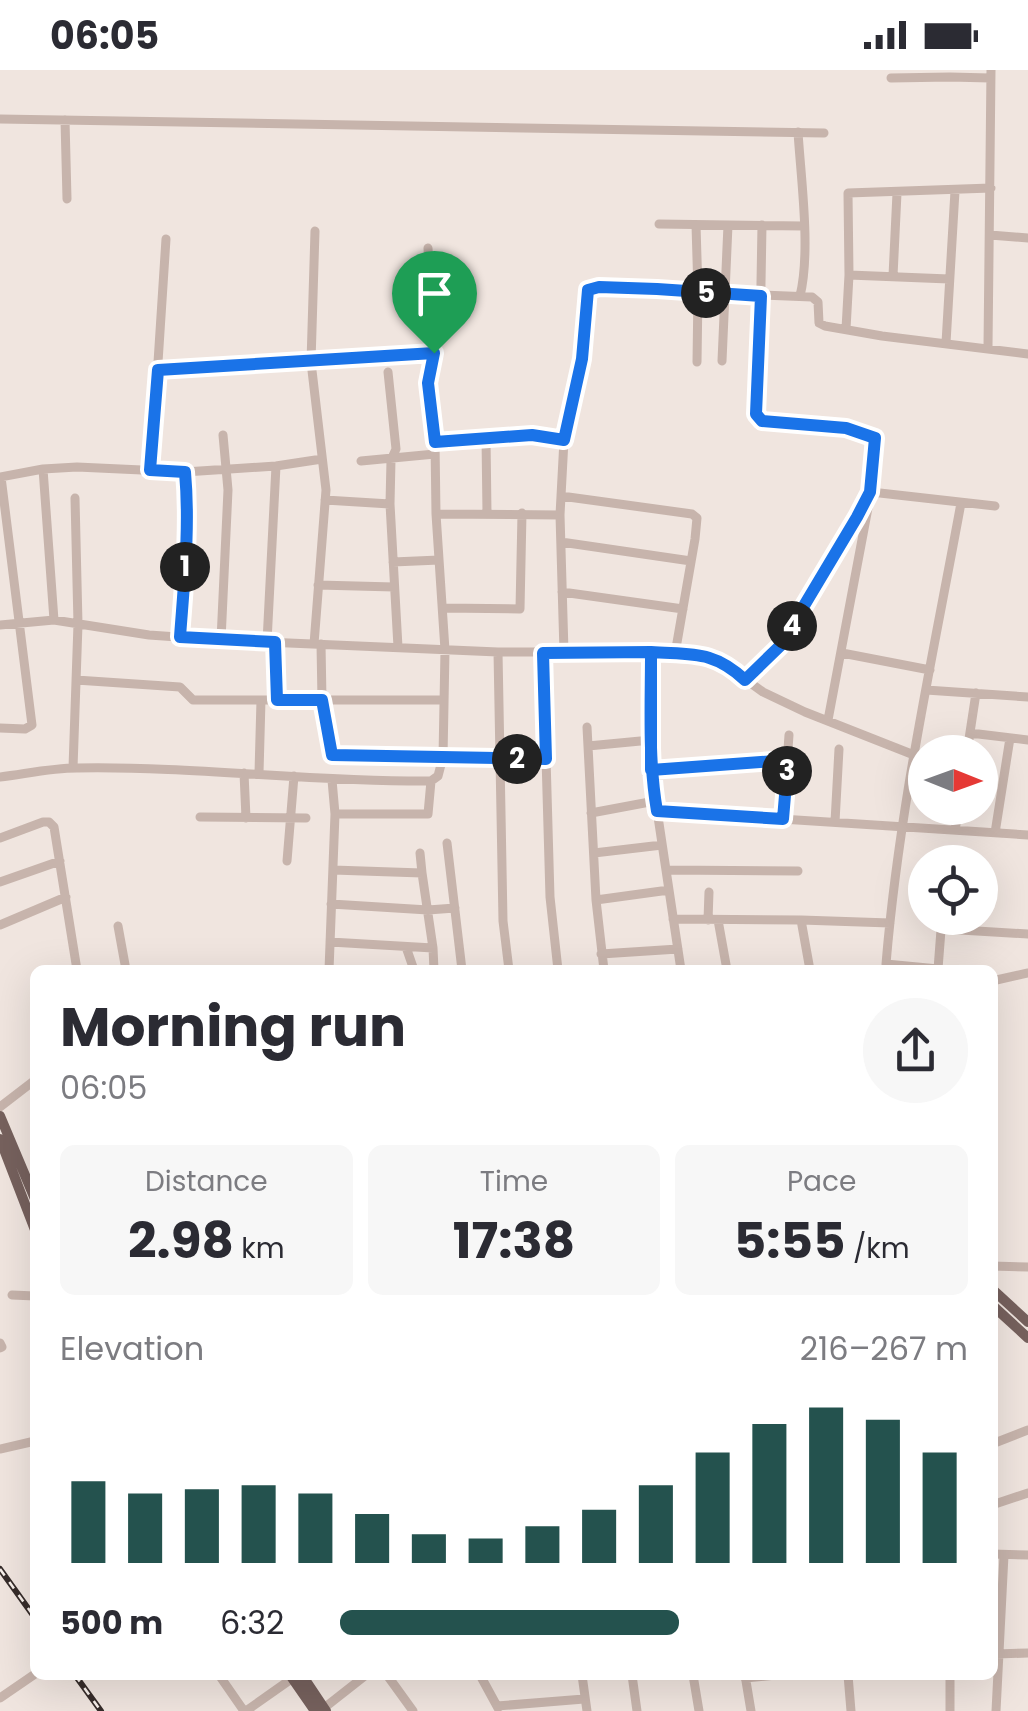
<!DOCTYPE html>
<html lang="en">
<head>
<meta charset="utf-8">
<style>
  body { margin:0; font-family:Poppins,sans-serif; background:#f7f7f7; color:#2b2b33; height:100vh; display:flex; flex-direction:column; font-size:38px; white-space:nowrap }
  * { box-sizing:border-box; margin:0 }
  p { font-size:32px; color:#7c7c81 }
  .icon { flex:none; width:55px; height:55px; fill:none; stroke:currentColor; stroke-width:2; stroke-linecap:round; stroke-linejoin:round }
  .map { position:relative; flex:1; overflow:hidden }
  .sheet { position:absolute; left:30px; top:895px; width:968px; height:715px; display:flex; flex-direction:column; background:#fff; border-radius:15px; box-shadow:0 10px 40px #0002 }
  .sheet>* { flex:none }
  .needle { width:65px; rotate:91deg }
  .buttons { position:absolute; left:908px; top:665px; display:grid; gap:20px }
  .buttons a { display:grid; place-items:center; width:90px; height:90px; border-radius:50%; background:#fff; box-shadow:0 10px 40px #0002; font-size:50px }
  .pin { position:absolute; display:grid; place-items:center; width:85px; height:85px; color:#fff; margin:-102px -42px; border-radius:50% 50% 50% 0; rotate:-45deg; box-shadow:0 0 10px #0007 }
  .pin .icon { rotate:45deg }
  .km { position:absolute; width:50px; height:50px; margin:-25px; border-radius:50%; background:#222; color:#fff; font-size:28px; line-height:50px; text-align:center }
  .round { display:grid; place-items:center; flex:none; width:105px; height:105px; border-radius:52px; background:#f7f7f7 }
  .overview { display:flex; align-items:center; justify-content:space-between; height:170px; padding:0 30px }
  h1 { font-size:55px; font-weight:700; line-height:75px }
  .stats { display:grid; grid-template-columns:repeat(3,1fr); gap:15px; height:170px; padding:10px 30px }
  .stats div { display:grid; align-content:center; border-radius:15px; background:#f7f7f7; text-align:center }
  .stats b { font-size:50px; font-weight:700 }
  .stats small { font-size:28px; font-weight:400 }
  .stats p { font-size:28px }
  .chart { height:280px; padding:20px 30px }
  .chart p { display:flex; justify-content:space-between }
  .chart svg { width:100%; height:180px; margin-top:10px; stroke:#24524e; stroke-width:6 }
  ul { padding:0 30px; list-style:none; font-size:32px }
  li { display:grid; grid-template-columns:160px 120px 1fr; align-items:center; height:75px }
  li i { height:25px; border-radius:12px; background:#24524e }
  .status { display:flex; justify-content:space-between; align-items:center; height:70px; padding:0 50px; background:#fff; direction:ltr }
  .status svg { height:28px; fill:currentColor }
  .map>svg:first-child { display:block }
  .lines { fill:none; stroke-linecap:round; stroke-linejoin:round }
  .minor { stroke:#c7b4ac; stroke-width:9 }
  .major { stroke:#76615d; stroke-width:10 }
  .rail-casing { stroke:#362c2a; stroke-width:6 }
  .rail { stroke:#f8f0eb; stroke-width:2.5; stroke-dasharray:8; stroke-linecap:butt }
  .route-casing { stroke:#fff; stroke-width:20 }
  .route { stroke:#1a73e8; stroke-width:12 }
</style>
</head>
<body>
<div class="status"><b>06:05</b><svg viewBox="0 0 49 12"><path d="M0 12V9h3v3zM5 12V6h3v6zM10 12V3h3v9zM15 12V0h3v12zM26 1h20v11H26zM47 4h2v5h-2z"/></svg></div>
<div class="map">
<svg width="1028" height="1641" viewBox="0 0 1028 1641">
  <rect width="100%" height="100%" fill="#f0e5df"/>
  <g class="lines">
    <!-- minor -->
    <path class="minor" d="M891,8L950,7L990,8
      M0,49L824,63
      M65,50L67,129
      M798,62C801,110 811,181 800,226
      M659,154L803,156
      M696,155L698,222L697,292
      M762,155L760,271L756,344L762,351L846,358L875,368L871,422L828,650
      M990,165L1028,168
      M849,205L949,209
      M893,206L897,123
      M846,259L849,205L848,123L991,118
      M946,273L955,121
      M988,277L991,0
      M722,291L728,155
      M158,300L434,283
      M388,302L396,379L391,390L390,434L398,577
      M486,368L487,443
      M564,370L583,289L586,224L588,219L594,218L812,227L818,232L819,253L825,256L882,266L1028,284
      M435,372L532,365L564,370L560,445L564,582
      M361,391L435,384
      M43,399L54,550
      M151,400L166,169
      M0,407L43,399L77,397L185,402L276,396L322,389
      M871,422L995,436
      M561,426L692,444L697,448L695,469L675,584
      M325,430L390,434
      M436,444L560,445
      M561,472L691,491
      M393,492L439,490
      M318,515L394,517
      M562,522L683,539
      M443,538L520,539L522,443
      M0,555L54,550L149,565L221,570L498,582H651L700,585L716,588L763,622L805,642L914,685
      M180,567C184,512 190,457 185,402
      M221,570L228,420L223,365
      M267,572L276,396
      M275,572L277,630
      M314,574L326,420L311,292L315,161
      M321,574L322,630L332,685L546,689
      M498,582L503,851L509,900
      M651,582V700L681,900
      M543,583L550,827L558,900
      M842,583L930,600
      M76,610L180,617L193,630H444
      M745,610L779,576L865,433
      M926,620L1028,627
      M587,657L596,830L604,900
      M0,658L25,659L32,655L1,407
      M970,663L1028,670
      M588,676L651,670
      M967,682L976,623
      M73,698L78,554L75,428
      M651,700L787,691
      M244,703L246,748
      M259,703L261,630
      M0,707C25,704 51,698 77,698C195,696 313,712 431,711
      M657,741L1028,765
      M591,743L655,731
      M335,744H428L431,711L438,706L443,687L445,580L436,444L435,372L428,313L434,287L428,178
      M200,747L306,748
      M783,749L789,665
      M835,752L839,679
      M955,760L959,738
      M995,763L1010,668
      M0,768L43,752H49L54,757L77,900
      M447,773L462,900
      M420,783L422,803
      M594,783L662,775
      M287,791L294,706
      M666,800L798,801
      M0,812L60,791
      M596,830L669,820
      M331,834L428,840L455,838
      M673,849L801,850L810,900
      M708,850L709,822
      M718,850L727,900
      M801,850L890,853
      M0,855L66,827
      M118,856L126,900
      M330,872L433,878L422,803L333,800
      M406,877L414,900
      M433,878L434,900
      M601,884L678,879
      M886,894L938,899L941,860L944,859L1028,864
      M329,900L335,744L332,710
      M888,900L886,894C899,738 933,586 961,433
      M992,911L1028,903
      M0,1037L35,1010
      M992,1196L1028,1197
      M12,1225L35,1226
      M0,1273L2,1277L0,1278
      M992,1374L1028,1360
      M0,1379L35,1371
      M992,1435L1028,1423
      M992,1484L1028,1485
      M996,1584L1028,1583
      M219,1605L244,1641
      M387,1605L413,1641
      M480,1605L498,1638
      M582,1605L587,1641
      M632,1605L637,1641
      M693,1605L699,1641
      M745,1605L751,1641
      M848,1605L851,1641
      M950,1605V1641
      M745,1608L776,1605
      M0,1628L35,1604
      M497,1636L584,1629
      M324,1638L366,1605
      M246,1641L297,1605
      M996,1641L1004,1485"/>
    <!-- major -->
    <path class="major" d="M0,1046L35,1129
      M0,1069L35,1160
      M992,1219L1028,1252
      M992,1235L1028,1268
      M290,1605L315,1641
      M302,1605L326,1641"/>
    <defs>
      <path id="rail" d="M0,1499L35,1548
        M75,1605L101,1641"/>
    </defs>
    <!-- rail casing -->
    <use href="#rail" class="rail-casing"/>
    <!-- rail -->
    <use href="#rail" class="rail"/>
  </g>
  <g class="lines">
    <defs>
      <path id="route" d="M434,283L158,300L150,400L185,402C190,457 184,512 180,567L275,572L277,630H322L332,685L546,689L543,583L651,582V700L788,690L783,749L657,741C648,689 651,635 651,582C692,585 713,580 745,610L780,576L857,447L870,422L875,368L846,358L762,351L756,344L761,226L657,219L599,217L588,220L582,289L564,370L532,365L435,372L428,313L434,283"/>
    </defs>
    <!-- route casing -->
    <use href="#route" class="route-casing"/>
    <!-- route -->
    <use href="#route" class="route"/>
  </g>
</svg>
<div class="buttons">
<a><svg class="needle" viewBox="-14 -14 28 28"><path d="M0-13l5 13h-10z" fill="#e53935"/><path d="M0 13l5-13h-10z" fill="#7c7c81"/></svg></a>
<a><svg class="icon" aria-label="locate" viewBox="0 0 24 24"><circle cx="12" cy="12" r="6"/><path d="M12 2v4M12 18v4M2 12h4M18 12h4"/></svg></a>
</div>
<div class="pin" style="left:434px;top:283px;background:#1e9e55"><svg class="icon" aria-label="arrive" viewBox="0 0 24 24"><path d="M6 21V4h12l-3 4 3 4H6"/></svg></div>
<b class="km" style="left:185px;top:497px">1</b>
<b class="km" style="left:517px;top:689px">2</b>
<b class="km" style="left:787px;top:701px">3</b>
<b class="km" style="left:792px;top:556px">4</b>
<b class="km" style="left:706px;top:223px">5</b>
<section class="sheet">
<div class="overview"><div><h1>Morning run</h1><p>06:05</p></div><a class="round"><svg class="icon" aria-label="share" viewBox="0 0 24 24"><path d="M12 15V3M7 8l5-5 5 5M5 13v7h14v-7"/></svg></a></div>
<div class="stats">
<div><p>Distance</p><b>2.98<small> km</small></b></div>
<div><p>Time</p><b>17:38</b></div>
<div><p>Pace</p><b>5:55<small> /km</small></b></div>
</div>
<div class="chart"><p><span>Elevation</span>216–267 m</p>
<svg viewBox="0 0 160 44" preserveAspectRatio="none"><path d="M5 44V24M15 44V27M25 44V26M35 44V25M45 44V27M55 44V32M65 44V37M75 44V38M85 44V35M95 44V31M105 44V25M115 44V17M125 44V10M135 44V6M145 44V9M155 44V17"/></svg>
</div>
<ul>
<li><b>500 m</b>6:32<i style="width:54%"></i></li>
</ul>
</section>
</div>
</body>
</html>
